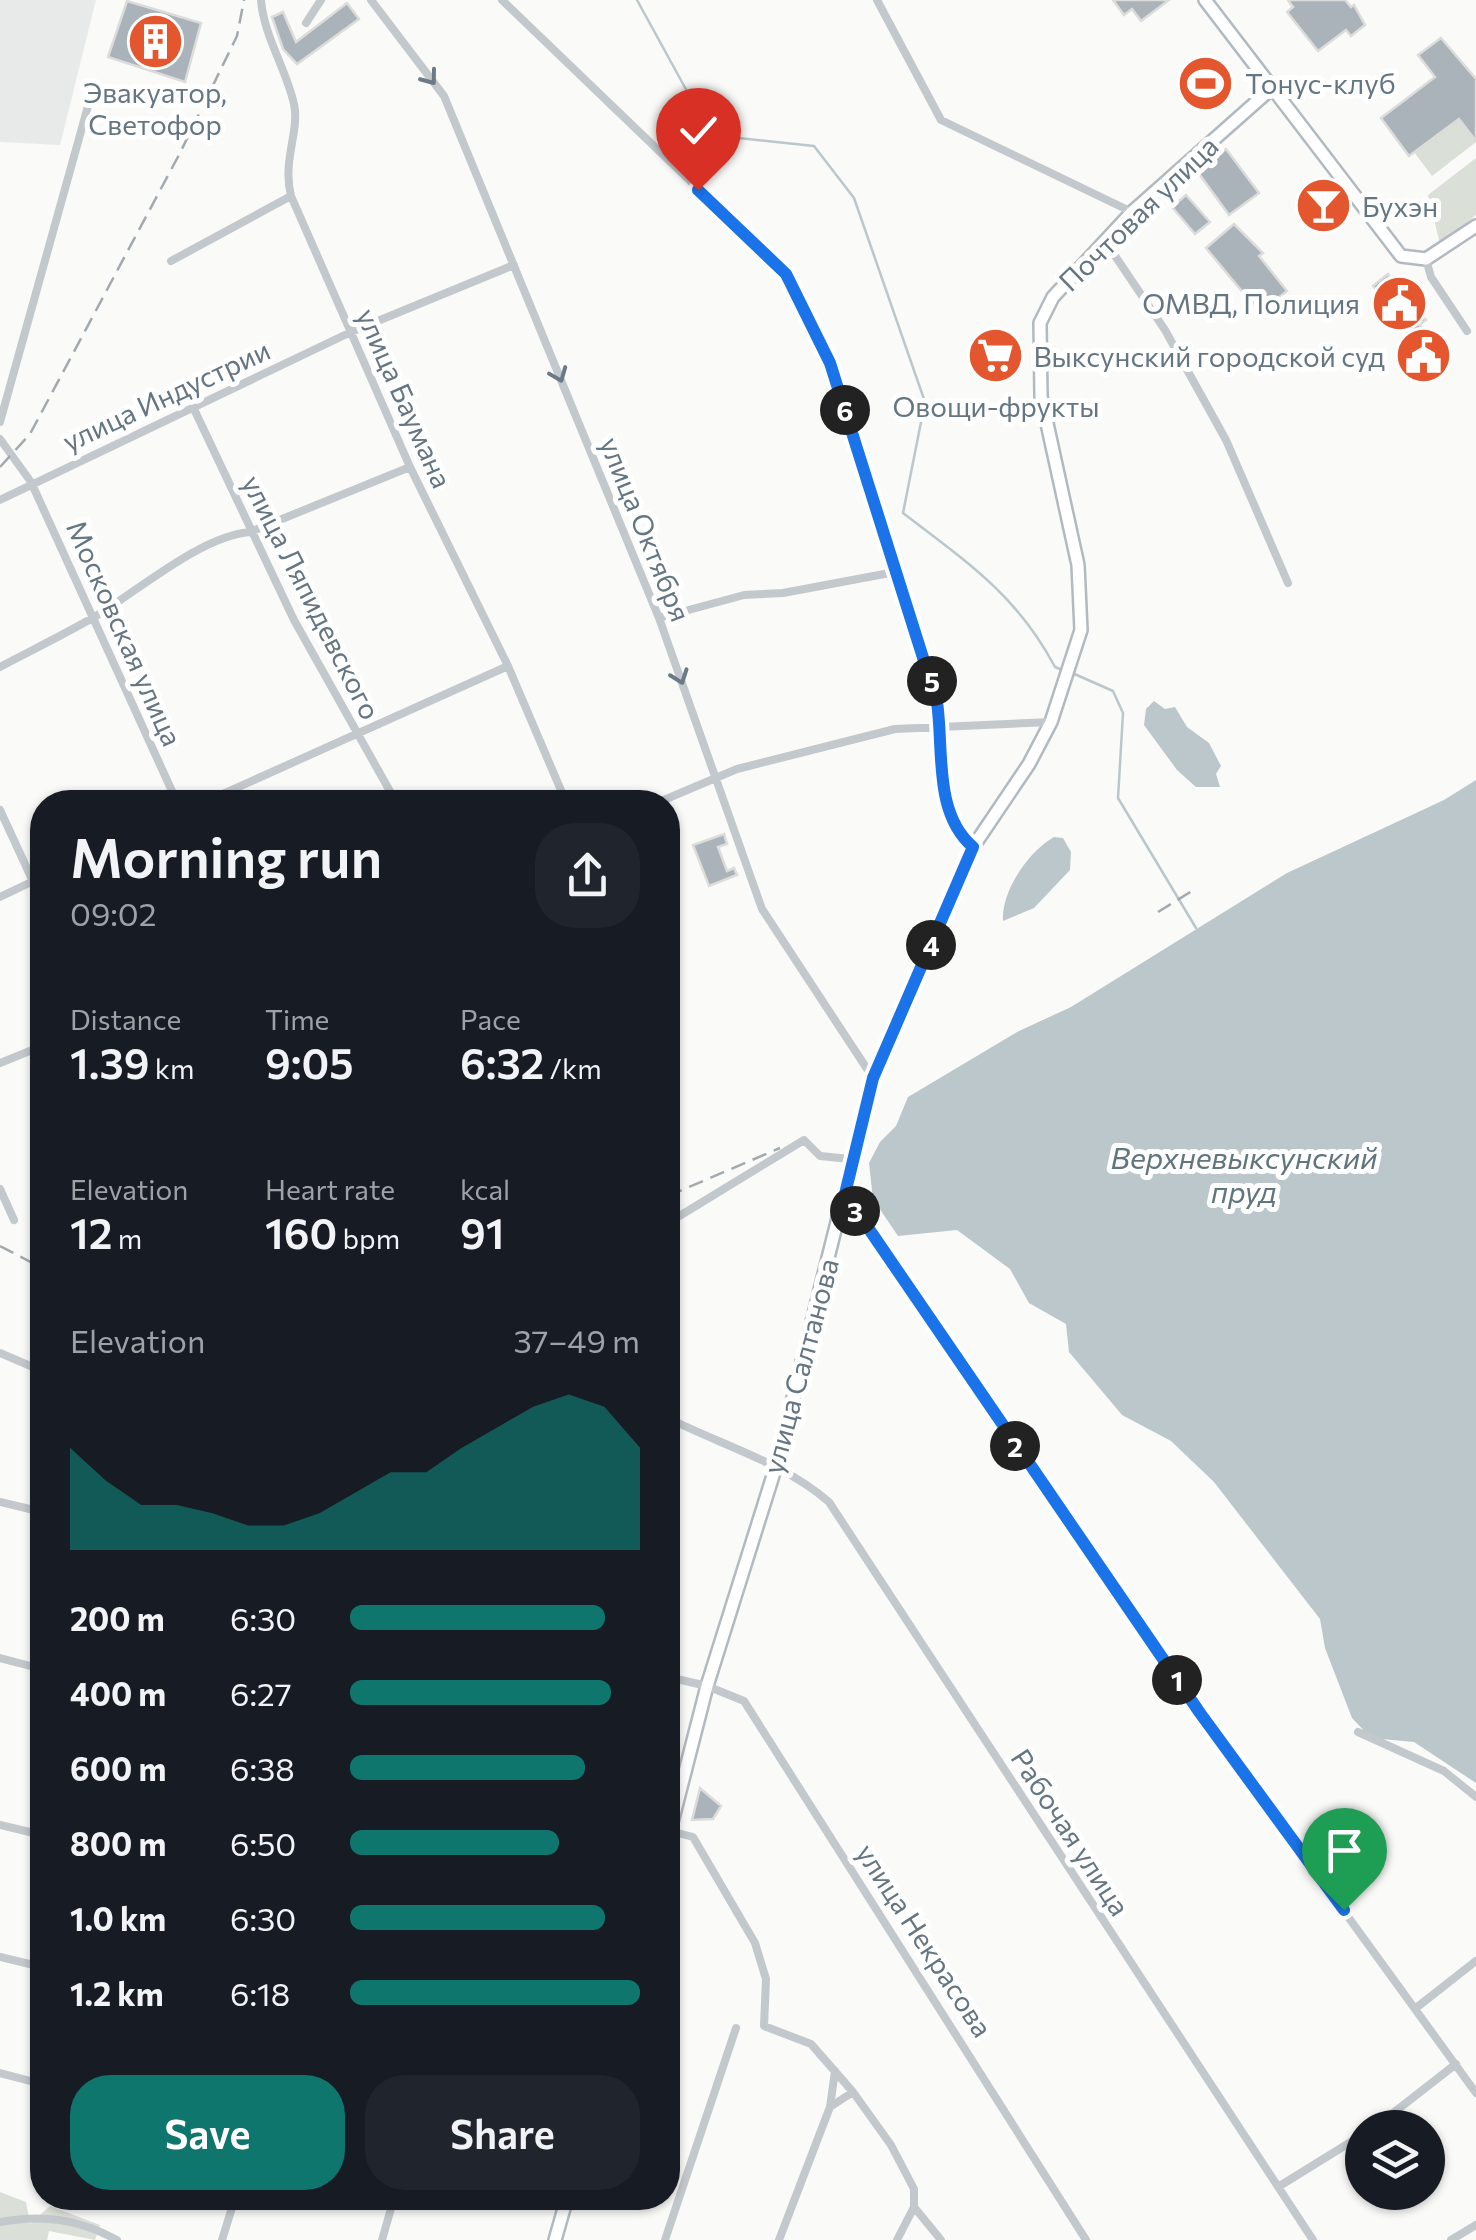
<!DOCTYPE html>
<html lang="en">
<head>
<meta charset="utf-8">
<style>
  body { margin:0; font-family:Commissioner,sans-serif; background:#20242c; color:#f1f3f6; height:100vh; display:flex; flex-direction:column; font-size:38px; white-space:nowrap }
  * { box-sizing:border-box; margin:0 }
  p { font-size:32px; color:#9ea1a6 }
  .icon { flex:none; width:55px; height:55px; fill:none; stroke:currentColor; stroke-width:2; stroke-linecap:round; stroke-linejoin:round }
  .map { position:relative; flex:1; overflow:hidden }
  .sheet { position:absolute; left:30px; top:790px; width:650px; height:1420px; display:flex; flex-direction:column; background:#171b24; border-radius:40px; box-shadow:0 2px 8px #0004 }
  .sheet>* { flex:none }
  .tools { position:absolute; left:1345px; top:2110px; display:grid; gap:20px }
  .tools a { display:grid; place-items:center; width:100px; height:100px; border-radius:50%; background:#171b24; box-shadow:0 2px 8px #0004; font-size:50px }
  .pin { position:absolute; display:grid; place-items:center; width:85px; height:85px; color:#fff; margin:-102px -42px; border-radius:50% 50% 50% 0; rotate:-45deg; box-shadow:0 0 10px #0007 }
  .pin .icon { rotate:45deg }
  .km { position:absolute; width:50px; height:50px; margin:-25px; border-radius:50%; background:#222; color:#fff; font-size:28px; line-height:50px; text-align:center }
  .round { display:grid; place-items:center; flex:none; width:105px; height:105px; border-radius:40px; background:#20242c }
  .head { display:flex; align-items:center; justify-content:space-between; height:170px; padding:0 40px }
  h1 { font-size:55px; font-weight:600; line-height:75px }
  .figures { display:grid; grid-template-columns:repeat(3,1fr); gap:15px; height:170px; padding:10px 40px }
  .figures div { display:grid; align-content:center }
  .figures b { font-size:42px; font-weight:600 }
  .figures small { font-size:28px; font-weight:400 }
  .figures p { font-size:28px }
  .chart { height:280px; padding:20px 40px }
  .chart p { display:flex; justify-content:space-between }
  .chart svg { width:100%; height:180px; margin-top:10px; fill:#0f766e; opacity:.7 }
  .primary-button { display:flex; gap:20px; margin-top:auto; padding:20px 40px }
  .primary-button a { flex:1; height:115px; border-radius:40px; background:#0f766e; color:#fff; font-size:40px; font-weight:600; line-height:115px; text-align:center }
  .primary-button a+a { background:#20242c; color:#f1f3f6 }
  ul { padding:0 40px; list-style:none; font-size:32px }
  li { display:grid; grid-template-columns:160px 120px 1fr; align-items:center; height:75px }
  li i { height:25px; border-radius:12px; background:#0f766e }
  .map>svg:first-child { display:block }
  .built { fill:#e8e9e9 }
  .green { fill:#dadfd7 }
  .water { fill:#bbc7cb }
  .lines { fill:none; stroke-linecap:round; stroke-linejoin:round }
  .stream { stroke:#bbc7cb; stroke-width:2.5 }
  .building { fill:#aab3b9; stroke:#dcdcda; stroke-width:2.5 }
  .secondary-casing { stroke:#b3babf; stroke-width:16 }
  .street { stroke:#c3c8cc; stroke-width:8 }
  .secondary { stroke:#fff; stroke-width:11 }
  .rail { stroke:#a2aab0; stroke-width:2.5; stroke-dasharray:15 8; stroke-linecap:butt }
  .oneway { stroke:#6a7a87 }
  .route-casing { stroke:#fff; stroke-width:20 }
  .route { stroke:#1a73e8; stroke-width:12 }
  .labels { text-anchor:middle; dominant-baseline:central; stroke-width:10; stroke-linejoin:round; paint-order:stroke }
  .poi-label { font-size:28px; fill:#657683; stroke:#fff; text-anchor:start }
  .street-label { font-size:28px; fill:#657683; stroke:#fff }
  .water-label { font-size:30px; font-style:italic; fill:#60757c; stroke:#fff }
</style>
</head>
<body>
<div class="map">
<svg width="1476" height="2240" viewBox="0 0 1476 2240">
  <rect width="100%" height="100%" fill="#fafaf8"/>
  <!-- built -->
  <path class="built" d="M0,0H96L60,145L0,142Z"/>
  <!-- green -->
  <path class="green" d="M1459,119L1476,142L1432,176L1414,152Z
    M1476,158V215L1440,244L1428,195Z
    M0,2192L26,2202L30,2224L50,2206L100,2225L95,2240L49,2231L47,2240H0Z"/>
  <!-- water -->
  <path class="water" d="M1154,701L1165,709L1175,707L1187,727L1209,743L1221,766L1216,774L1220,787H1196L1177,770L1144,725L1146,709Z
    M1476,780V1783L1414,1742L1371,1738L1352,1718L1325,1648L1320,1619L1214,1482L1171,1441L1122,1415L1069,1352L1066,1324L1029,1303L1010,1269L957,1230L898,1236L873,1199L869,1163L880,1142L896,1126L908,1097L1019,1031L1071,1007L1287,873L1444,800Z
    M1054,837L1063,838L1071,852L1070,870L1034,908L1003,921C1001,891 1029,851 1054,837Z"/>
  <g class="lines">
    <!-- stream -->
    <path class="stream" d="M637,0L711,135L814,146L854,198L925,402L903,513C967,562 1017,595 1055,667L1062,670
      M1070,672L1113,691L1123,713L1118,798L1196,928"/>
  </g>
  <!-- building -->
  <path class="building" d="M1113,0H1169L1141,21L1132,9L1124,15Z
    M1288,0H1345L1351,7L1354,5L1365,25L1351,36L1346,30L1318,51L1287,12L1293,7Z
    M127,1L201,23L185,82L108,57Z
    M347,3L359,19L297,64L283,49L272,17L283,12L296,42Z
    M1441,38L1476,79V141L1459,119L1409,156L1381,118L1435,77L1418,55Z
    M1226,149L1259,193L1229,215L1197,171Z
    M1186,195L1210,222L1195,234L1172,207Z
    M1234,224L1263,253L1259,256L1287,291L1260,313L1206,248Z
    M1388,274L1426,320L1419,325L1445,350L1446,358L1423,378L1402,354L1418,340L1373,286Z
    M1000,339L1011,361L991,370L980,348Z
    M724,834L727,844L718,847L727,871L734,868L737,875L709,886L693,845Z
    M700,1788L721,1806L713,1819L692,1820Z"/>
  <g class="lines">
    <defs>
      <path id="secondary" d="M1205,0L1401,256L1426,259L1476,226
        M668,1838L707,1686L776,1466L873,1078L973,847L1029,764L1051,722L1081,630L1078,565L1041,396L1040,323L1053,297L1132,212L1272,88
        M555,2240L567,2198"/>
    </defs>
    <!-- secondary casing -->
    <use href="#secondary" class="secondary-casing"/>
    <!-- street -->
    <path class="street" d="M261,0C264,37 286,68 294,104C300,131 282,160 291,196L410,467L508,666L566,802
      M371,0L444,96L659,618L762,909L873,1078
      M502,0L787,274L830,363L937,701C944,749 933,813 973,847
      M877,0L941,120L1132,212
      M306,23L321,0
      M1105,241L1165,330L1226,440L1288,583
      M1426,259L1431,277L1467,331
      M171,261L291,196
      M194,409L294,620L396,802
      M0,422L90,99
      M0,439L31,482L177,802
      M0,500L351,332L514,265
      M659,618L744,595L783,593L895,572
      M0,667C32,650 65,634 96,616C138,591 201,536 250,532L410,467
      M205,802L508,666
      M659,802L737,769L895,729L1051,722
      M0,810L42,901
      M0,897L42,877
      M0,1063L42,1046
      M0,1189L14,1220
      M845,1194L1200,1713L1476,2093
      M668,1223L804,1140L820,1156L850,1159
      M0,1353L42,1371
      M668,1418C721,1445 783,1462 829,1502L1313,2240
      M0,1502L42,1512
      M0,1658L42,1669
      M668,1677L707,1686L744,1701L1086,2240
      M1358,1732L1444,1771L1476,1797
      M0,1825L42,1835
      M670,1831L693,1837L755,1943L766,1979L764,2026L811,2044L853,2092L891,2145L914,2189V2207L941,2240
      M0,1957L42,1967
      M1416,2008L1476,1961
      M0,2073L42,2084
      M830,2107L853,2092
      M1374,2128L1456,2064
      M1278,2187L1362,2135
      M0,2222C42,2214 79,2219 117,2240
      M222,2240L235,2198
      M382,2240L394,2198
      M665,2240L736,2028
      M779,2240L830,2107L835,2071
      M897,2240L914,2207
      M1451,2240L1476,2225"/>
    <!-- secondary -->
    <use href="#secondary" class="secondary"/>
    <!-- rail -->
    <path class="rail" d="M0,467L30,434L180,153L237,36L244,0
      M1158,912L1195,889
      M668,1196L780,1148
      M0,1246L42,1268"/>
  </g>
  <!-- one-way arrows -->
  <defs><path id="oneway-chevron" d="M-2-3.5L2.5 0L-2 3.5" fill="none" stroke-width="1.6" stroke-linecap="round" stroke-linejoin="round" transform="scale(2.5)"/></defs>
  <g class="oneway">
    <use href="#oneway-chevron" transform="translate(430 78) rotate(53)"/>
    <use href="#oneway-chevron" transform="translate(559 375) rotate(68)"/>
    <use href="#oneway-chevron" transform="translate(680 677) rotate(70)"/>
  </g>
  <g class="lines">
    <defs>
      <path id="route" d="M698,190L786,274L830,363L937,702C944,749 933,813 973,847L873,1078L845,1194L1200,1713L1344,1910"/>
    </defs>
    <!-- route casing -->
    <use href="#route" class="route-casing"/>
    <!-- route -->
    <use href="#route" class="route"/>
  </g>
  <!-- icons -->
  <defs>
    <symbol id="building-disc" viewBox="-11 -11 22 22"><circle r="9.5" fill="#e4572e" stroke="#fff"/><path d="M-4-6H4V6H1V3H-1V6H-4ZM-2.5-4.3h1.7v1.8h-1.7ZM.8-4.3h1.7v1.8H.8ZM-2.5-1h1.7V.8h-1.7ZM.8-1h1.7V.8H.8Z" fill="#fff"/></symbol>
    <symbol id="stadium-disc" viewBox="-11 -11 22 22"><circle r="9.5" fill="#e4572e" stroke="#fff"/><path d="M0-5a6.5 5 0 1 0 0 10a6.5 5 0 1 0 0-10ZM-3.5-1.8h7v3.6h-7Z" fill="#fff"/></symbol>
    <symbol id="bar-disc" viewBox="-11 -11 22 22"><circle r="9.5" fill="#e4572e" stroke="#fff"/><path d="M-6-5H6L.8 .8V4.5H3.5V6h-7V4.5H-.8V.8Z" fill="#fff"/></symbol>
    <symbol id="civic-disc" viewBox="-11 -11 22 22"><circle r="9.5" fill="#e4572e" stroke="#fff"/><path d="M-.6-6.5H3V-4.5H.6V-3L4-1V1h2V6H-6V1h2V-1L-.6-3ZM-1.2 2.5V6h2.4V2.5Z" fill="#fff"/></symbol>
    <symbol id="supermarket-disc" viewBox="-11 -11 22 22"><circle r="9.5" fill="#e4572e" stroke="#fff"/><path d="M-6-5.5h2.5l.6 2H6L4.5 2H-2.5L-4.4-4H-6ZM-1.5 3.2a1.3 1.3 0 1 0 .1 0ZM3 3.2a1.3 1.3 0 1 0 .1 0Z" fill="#fff"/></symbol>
  </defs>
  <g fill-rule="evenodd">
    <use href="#building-disc" x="124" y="10" width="63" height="63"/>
    <use href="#stadium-disc" x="1174" y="52" width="63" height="63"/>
    <use href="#bar-disc" x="1292" y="174" width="63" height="63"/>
    <use href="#civic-disc" x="1368" y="272" width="63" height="63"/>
    <use href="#supermarket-disc" x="964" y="324" width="63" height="63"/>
    <use href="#civic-disc" x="1392" y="324" width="63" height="63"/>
  </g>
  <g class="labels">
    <!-- poi labels -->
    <g class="poi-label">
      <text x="1245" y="83">Тонус-клуб</text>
      <text x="155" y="92" text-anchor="middle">Эвакуатор,<tspan x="155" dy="32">Светофор</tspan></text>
      <text x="1362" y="206">Бухэн</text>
      <text x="1360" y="303" text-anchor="end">ОМВД, Полиция</text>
      <text x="1385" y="356" text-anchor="end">Выксунский городской суд</text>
      <text x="996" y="406" text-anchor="middle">Овощи-фрукты</text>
    </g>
    <!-- street labels -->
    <g class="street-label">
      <text transform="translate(1138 213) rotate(-44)">Почтовая улица</text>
      <text transform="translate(166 395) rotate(-25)">улица Индустрии</text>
      <text transform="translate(405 398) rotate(66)">улица Баумана</text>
      <text transform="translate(646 529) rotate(68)">улица Октября</text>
      <text transform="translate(312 597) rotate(63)">улица Ляпидевского</text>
      <text transform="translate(125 633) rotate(66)">Московская улица</text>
      <text transform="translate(800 1366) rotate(-75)">улица Салтанова</text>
      <text transform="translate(1071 1832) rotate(57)">Рабочая улица</text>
      <text transform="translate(925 1940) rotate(57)">улица Некрасова</text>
    </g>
    <!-- water labels -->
    <g class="water-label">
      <text x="1244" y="1156">Верхневыксунский<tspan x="1244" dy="34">пруд</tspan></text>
    </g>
  </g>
</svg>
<div class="tools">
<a><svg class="icon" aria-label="layers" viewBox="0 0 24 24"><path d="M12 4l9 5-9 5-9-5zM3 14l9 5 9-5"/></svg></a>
</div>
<div class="pin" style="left:1344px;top:1910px;background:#1e9e55"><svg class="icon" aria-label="arrive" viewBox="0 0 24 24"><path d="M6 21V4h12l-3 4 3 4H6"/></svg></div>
<div class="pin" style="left:698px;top:190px;background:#d93025"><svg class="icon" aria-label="check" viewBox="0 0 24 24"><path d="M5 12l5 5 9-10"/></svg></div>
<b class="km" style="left:1177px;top:1680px">1</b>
<b class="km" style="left:1015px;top:1446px">2</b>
<b class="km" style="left:855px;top:1211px">3</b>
<b class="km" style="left:931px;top:945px">4</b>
<b class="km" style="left:932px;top:681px">5</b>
<b class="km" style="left:845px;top:410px">6</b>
<section class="sheet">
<div class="head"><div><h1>Morning run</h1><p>09:02</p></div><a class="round"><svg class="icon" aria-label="share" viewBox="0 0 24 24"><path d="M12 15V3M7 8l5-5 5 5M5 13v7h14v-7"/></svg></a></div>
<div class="figures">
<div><p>Distance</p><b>1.39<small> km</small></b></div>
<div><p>Time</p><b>9:05</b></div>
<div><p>Pace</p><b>6:32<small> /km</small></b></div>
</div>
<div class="figures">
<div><p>Elevation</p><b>12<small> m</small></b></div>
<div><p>Heart rate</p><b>160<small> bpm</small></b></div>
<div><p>kcal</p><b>91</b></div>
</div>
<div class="chart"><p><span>Elevation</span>37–49 m</p>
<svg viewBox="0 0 160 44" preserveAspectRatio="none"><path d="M0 44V19L10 27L20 33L30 33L40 35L50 38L60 38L70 35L80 30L90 25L100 25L110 19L120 14L130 9L140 6L150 9L160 19V44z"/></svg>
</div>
<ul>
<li><b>200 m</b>6:30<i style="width:88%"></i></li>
<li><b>400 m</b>6:27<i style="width:90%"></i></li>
<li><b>600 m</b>6:38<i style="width:81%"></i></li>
<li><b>800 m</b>6:50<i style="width:72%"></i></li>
<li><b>1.0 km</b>6:30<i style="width:88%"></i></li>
<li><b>1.2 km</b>6:18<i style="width:100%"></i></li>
</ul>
<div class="primary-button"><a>Save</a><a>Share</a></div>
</section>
</div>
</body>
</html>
